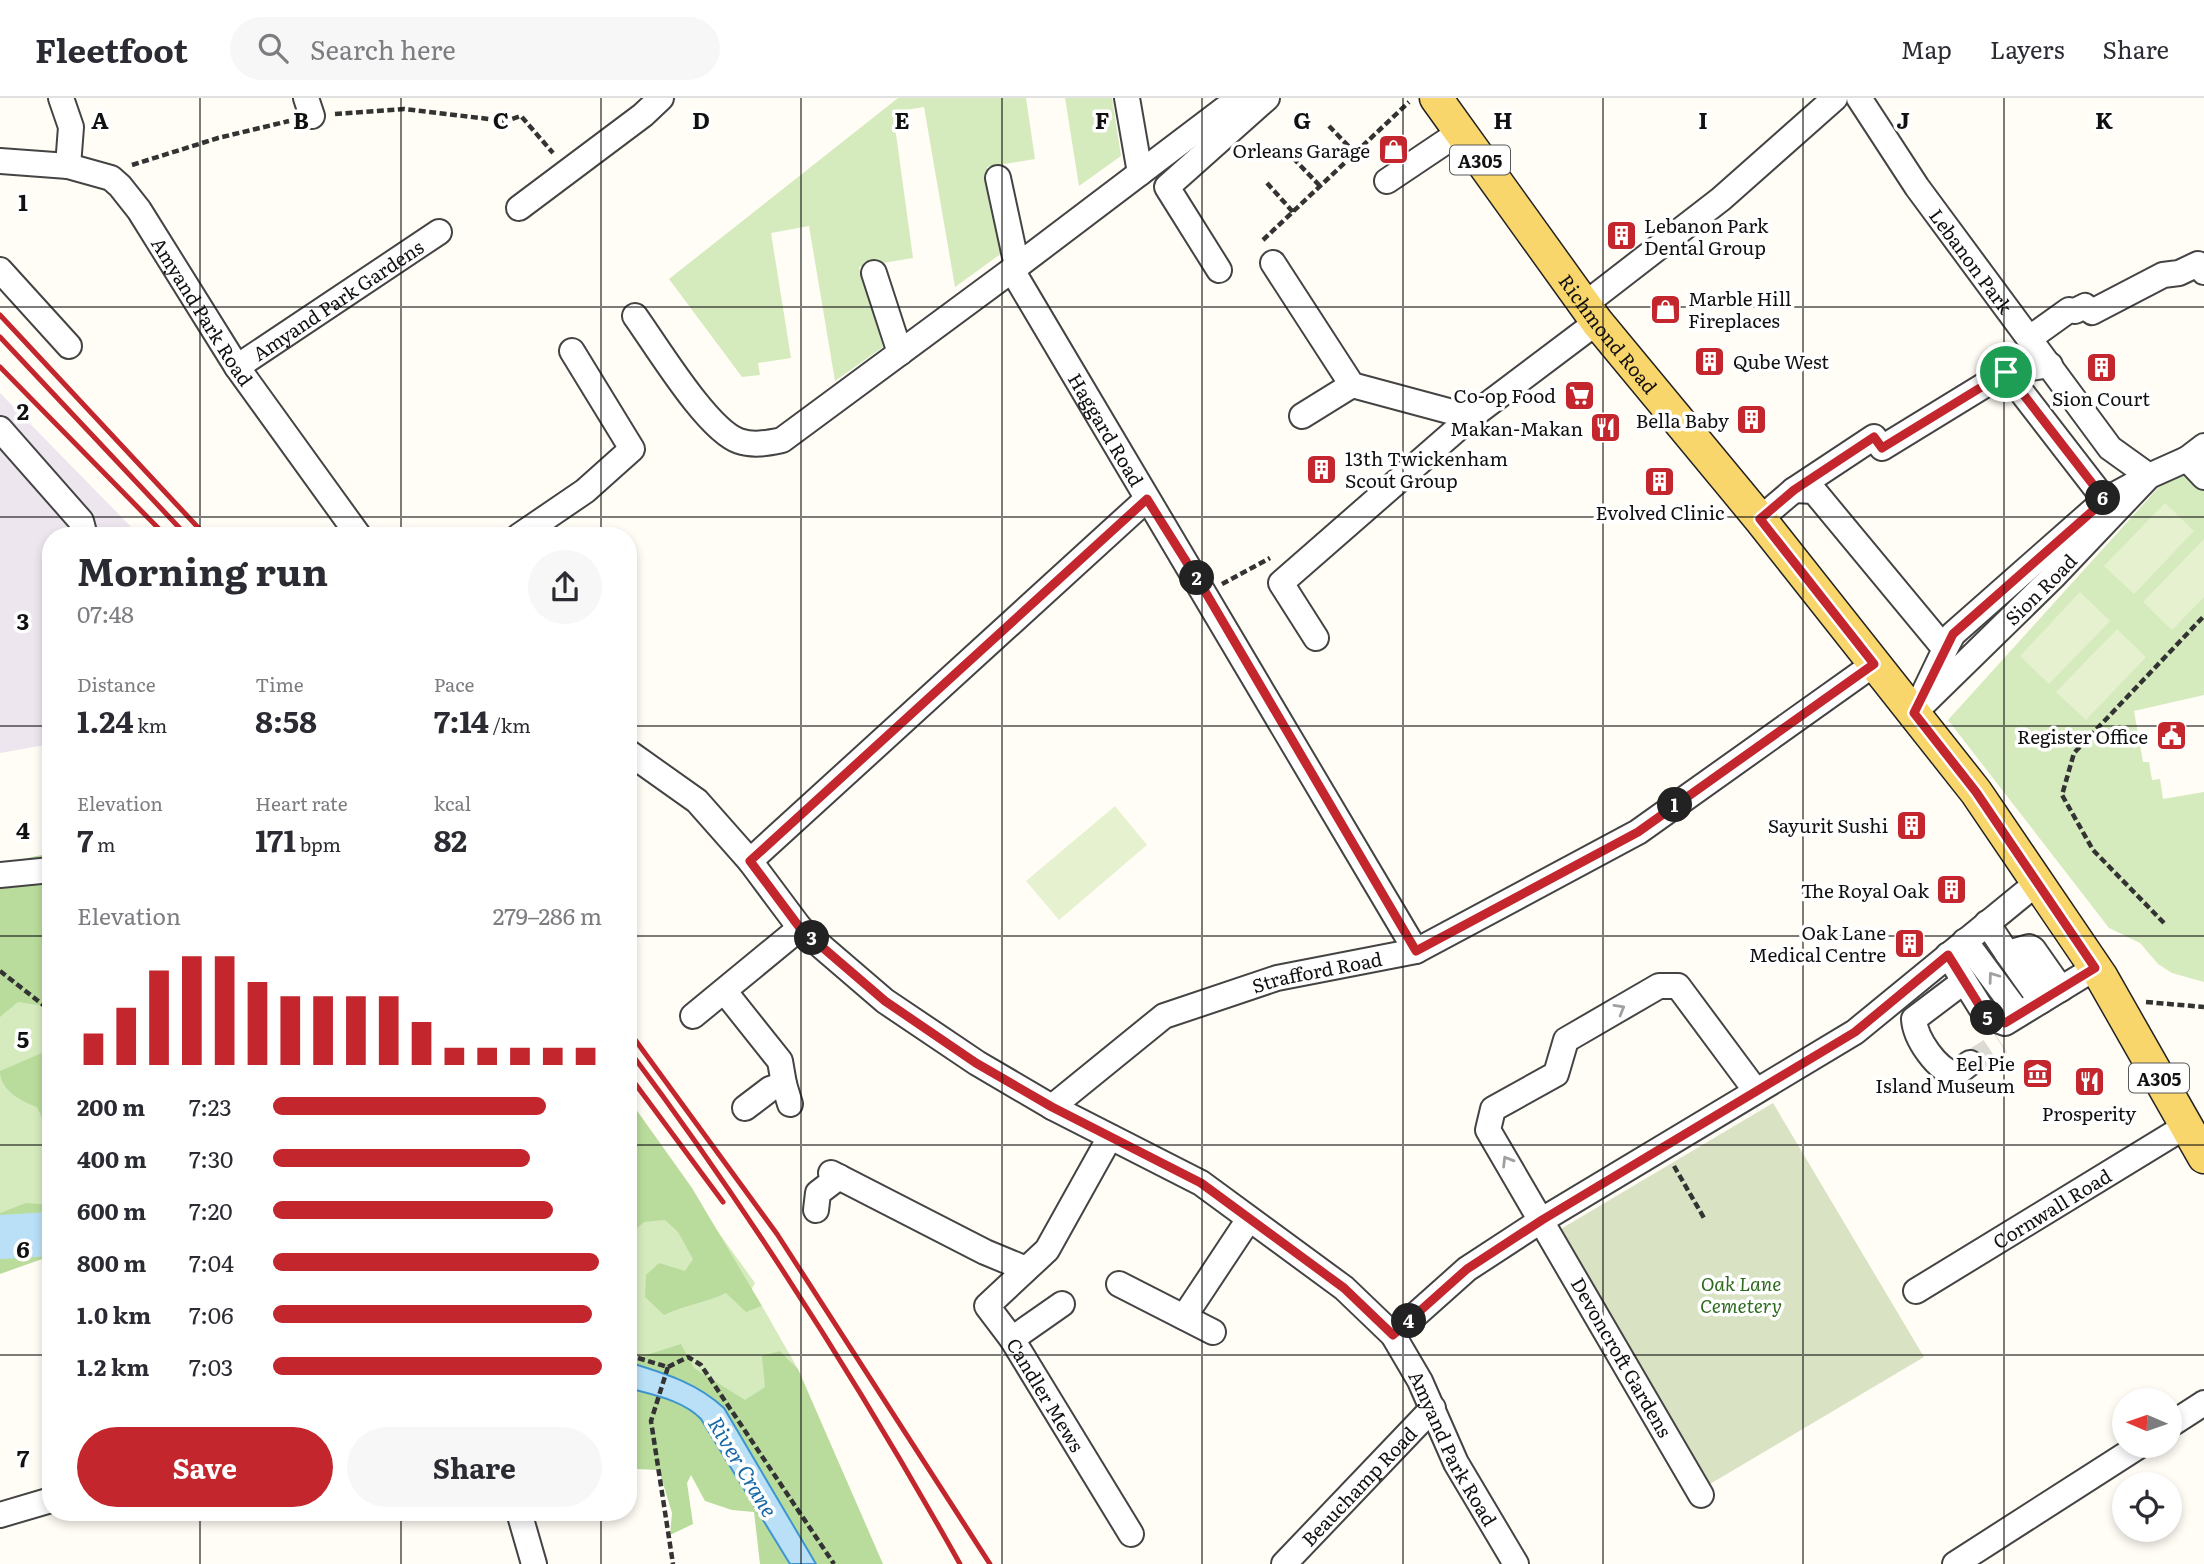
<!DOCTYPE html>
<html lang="en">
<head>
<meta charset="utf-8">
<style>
  body { margin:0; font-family:Literata,serif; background:#f7f7f7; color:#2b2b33; height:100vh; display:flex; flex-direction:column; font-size:26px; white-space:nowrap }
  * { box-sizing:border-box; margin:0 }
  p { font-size:23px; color:#7c7c81 }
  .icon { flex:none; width:38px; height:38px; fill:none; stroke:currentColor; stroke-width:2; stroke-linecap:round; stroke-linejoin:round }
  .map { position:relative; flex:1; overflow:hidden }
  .side { position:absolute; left:42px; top:429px; width:595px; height:994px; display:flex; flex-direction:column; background:#fff; border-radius:28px; box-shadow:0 4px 10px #0003 }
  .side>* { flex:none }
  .needle { width:46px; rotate:272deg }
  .fabs { position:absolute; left:2112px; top:1290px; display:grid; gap:14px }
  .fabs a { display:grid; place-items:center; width:70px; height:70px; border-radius:50%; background:#fff; box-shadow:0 4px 10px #0003; font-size:35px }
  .pin { position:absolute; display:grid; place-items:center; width:60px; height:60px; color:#fff; margin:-30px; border:4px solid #fff; border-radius:50%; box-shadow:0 2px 7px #0007 }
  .km { position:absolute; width:35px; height:35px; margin:-18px; border-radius:50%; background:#222; color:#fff; font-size:19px; line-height:35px; text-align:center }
  .round { display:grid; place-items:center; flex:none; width:74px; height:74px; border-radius:37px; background:#f7f7f7 }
  .headline { display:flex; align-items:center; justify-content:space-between; height:119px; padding:0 35px }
  h1 { font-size:38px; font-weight:700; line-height:52px }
  .figures { display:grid; grid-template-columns:repeat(3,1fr); gap:10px; height:119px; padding:7px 35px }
  .figures div { display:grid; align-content:center }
  .figures b { font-size:30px; font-weight:700 }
  .figures small { font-size:19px; font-weight:400 }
  .figures p { font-size:19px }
  .chart { height:196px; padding:14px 35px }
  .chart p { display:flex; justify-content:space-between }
  .chart svg { width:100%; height:126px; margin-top:7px; stroke:#c4262e; stroke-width:6 }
  .primary-button { display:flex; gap:14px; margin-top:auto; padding:14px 35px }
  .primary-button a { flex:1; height:80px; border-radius:42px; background:#c4262e; color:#fff; font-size:28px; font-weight:700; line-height:80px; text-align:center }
  .primary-button a+a { background:#f7f7f7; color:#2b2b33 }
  ul { padding:0 35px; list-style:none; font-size:23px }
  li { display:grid; grid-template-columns:112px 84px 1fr; align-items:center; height:52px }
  li i { height:18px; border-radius:9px; background:#c4262e }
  header { display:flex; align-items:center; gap:42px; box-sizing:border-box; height:98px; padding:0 35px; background:#fff; border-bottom:2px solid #e1e1e2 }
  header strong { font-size:33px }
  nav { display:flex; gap:38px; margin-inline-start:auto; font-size:24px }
  .search { width:490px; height:63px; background:#f7f7f7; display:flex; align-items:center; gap:18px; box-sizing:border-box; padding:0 24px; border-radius:38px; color:#7c7c81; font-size:26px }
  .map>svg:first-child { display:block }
  .industrial { fill:#eee6ef }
  .green { fill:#d5ebbd }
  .forest { fill:#b9dc9c }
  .cemetery { fill:#d9e3c4 }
  .pitch { fill:#e6f2cf }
  .water { fill:#b9e0f7; stroke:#3f96cf; stroke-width:2 }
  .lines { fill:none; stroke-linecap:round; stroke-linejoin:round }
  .river { stroke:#b9e0f7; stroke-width:44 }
  .minor-tunnel { stroke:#dbdad3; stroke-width:24; stroke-dasharray:24 12; stroke-linecap:butt }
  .minor-casing { stroke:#444; stroke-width:28 }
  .major-casing { stroke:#222; stroke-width:35 }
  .path { stroke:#333; stroke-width:4.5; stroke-dasharray:7 3.5; stroke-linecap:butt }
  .minor { stroke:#fff; stroke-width:24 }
  .major { stroke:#f9d66b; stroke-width:32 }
  .rail { stroke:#c4262e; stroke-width:5 }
  .oneway { stroke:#a0a0a0 }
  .route-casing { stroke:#fff; stroke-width:14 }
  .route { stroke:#c4262e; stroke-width:9 }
  .grid { fill:none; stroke:#111; stroke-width:2; stroke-opacity:0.55 }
  .labels { text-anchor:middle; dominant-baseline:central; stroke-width:7; stroke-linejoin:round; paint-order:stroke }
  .shield { fill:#fff; stroke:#585858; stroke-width:2 }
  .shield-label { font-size:18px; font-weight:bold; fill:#111 }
  .poi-label { font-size:19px; fill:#111; stroke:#fff; text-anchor:end }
  .street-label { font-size:19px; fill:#111; stroke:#fff }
  .park-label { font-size:19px; font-style:italic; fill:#2f6b1f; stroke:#fff }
  .water-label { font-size:21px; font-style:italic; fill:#1768a6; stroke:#fff }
  .grid-label { font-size:23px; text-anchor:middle; font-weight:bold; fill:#111; stroke:#fff; stroke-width:7; stroke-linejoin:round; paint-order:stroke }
</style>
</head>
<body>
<header>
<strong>Fleetfoot</strong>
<div class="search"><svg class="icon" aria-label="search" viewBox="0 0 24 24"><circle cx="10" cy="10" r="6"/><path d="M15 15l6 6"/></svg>Search here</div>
<nav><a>Map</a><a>Layers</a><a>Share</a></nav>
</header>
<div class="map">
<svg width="2204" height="1466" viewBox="0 0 2204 1466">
  <rect width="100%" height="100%" fill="#fffdf5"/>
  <!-- industrial -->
  <path class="industrial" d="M0,295L139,437L51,438V646L0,655Z"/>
  <!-- green -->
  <path class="green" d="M898,0H1026L1035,61L987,69L1002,155L955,189L924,9L893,14L913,160L859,169L883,249L835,283L809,128L771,135L791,260L758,265L760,277L742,279L669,181Z
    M1065,0H1112L1121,58L1079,88Z
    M2204,364V597L2134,613L2143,664H2149L2152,682L2160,681L2163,701L2204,694V884L2172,875L2158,866L2140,845L2109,830L1948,622L2167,380Z
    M51,793V1116L0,1121V798Z
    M628,1009L755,1185L741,1209L746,1213L762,1208L798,1271L780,1253L766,1289L745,1303L702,1275L628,1268Z"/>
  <!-- forest -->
  <path class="forest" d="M51,755V909L18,904L0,919V766Z
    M51,951V1022H43L37,1009C20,1003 0,992 0,973Z
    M628,1000L692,1090L762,1208L746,1214L726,1195C705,1205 685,1207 664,1217L645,1199L646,1177L659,1165L685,1173L693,1161L678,1134L665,1122L644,1124L628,1138V1103L637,1096L628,1078Z
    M26,1105L51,1107V1176L45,1160L0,1176V1115Z
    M681,1246L694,1270L745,1302L765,1289L762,1258L780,1253L798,1271L883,1466H760L754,1414L732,1412L705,1403L691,1377L687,1385L693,1426L670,1437L672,1415L659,1372L635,1371L628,1363V1256L640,1259Z"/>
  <!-- cemetery -->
  <path class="cemetery" d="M1773,1005L1924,1259L1710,1386L1559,1132Z"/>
  <!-- pitch -->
  <path class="pitch" d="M2165,405L2194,433L2134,496L2104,468Z
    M2204,441V499L2172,532L2143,504Z
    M2080,494L2110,523L2049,586L2020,558Z
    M2117,531L2146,559L2086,622L2056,594Z
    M1115,708L1147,747L1059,822L1026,783Z"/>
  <!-- water -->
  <path class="water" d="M628,1264C663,1275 696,1284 724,1310L816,1466H790L701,1321C683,1302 653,1297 628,1290Z"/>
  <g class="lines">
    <!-- river -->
    <path class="river" d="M0,1139L51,1136"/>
    <!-- minor-tunnel -->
    <path class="minor-tunnel" d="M1970,965L2001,945"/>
    <defs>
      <g id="minor">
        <path d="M61,0L71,29L68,68"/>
        <path d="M306,0L312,18"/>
        <path d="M1127,0L1140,75"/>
        <path id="s1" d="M1859,0L1917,89L2110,350L2149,378L2105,402"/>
        <path id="s2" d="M0,63L68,68L111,80L120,88L139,112L237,269L359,438"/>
        <path d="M998,80L1017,168"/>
        <path d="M1387,83L1460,34"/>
        <path d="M519,110L643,17L661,0"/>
        <path d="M1273,165L1352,287L1471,319"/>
        <path d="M0,172L69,248"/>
        <path d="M1012,172L1239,0"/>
        <path d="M1219,172L1167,89L1267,0"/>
        <path d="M874,175L900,255"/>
        <path d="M1584,207L1721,101L1835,0"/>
        <path id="s3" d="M635,218C656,247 707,332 739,343C754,348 767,345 782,342L1012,172L1416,853"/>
        <path d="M2030,240L2069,212L2075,213L2085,208L2092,214L2163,177L2179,175L2198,166L2204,174"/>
        <path id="s4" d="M237,269L439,134"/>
        <path d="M1302,318L1352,287"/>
        <path d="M0,331L81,423L85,438"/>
        <path d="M2187,361L2204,379"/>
        <path d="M1794,392L1814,393L1945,551L1922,599"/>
        <path d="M1760,421L1794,392L1874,339L1882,350L2006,274L2050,267"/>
        <path d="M519,438L585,393L632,351L572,253"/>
        <path d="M1316,540L1281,485L1471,319L1597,224"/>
        <path d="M1945,551L1953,536L2105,402L2006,274"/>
        <path id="s5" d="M1914,615L2053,479L2149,378L2187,361L2204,348"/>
        <path id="s6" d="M628,654L697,703L750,763L800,830L885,903L977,965L1052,1009L1201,1085L1344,1190L1393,1237L1420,1283L1456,1365L1516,1466"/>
        <path d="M750,763L1147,401"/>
        <path d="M0,777L51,772"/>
        <path d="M1987,825L2007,855L2029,849L2033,851L2061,891"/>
        <path d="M1965,843L2019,916"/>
        <path d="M2007,855L2041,903"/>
        <path d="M1948,857L1986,918L2005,925L2095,870"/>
        <path d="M1963,884L1914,921C1915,940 1937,973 1956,976L1970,965"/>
        <path d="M725,894L780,963L784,986L770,991L745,1010"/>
        <path d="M693,918L800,830"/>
        <path d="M784,986L790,1006"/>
        <path id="s7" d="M1052,1009L1164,918L1277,880L1416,853L1638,734L1874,566"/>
        <path id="s8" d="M1110,1039L1047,1152L987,1208L1012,1241L1131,1436"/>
        <path d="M831,1075L985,1154L1026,1171"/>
        <path d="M816,1112L818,1095L839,1079"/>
        <path d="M1119,1186L1213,1234"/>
        <path id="s9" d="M1916,1193L2186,1028"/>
        <path d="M1184,1219L1249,1121"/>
        <path d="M1393,1237L1467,1171L1542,1122L1855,934L2038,784"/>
        <path d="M1012,1241L1062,1206"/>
        <path d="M2170,1327L2204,1305"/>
        <path d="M1701,1397L1488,1032L1493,1011L1556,976L1566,942L1659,888H1678L1756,993"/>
        <path d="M519,1414L534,1466"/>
        <path d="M0,1417L51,1402"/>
        <path id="s10" d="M1284,1466L1433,1310"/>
        <path d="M1955,1466L2139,1348"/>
      </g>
      <g id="major">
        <path id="s11" d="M1436,0L1597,224L1760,421L1976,694L2101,878L2204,1059"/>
      </g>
    </defs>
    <!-- minor casing -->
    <use href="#minor" class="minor-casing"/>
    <!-- major casing -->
    <use href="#major" class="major-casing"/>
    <!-- path -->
    <path class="path" d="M335,16L404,11L506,23L521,18L553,55
      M1329,28L1355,55
      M1293,60L1320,88
      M132,67L218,40L289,23
      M1267,85L1293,114
      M1263,142L1409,4
      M1222,486L1270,460
      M2164,825L2093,752L2062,697L2074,655L2204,518
      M0,873L51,913
      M2146,904L2204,909
      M1674,1068L1704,1120
      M628,1257L668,1269L651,1323L673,1466
      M668,1269L688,1259L701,1267L834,1466"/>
    <!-- minor -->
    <use href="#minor" class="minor"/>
    <!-- major -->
    <use href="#major" class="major"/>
    <!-- rail -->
    <path class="rail" d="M0,217L206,438
      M0,239L187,438
      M0,269L166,438
      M628,932L777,1136L990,1466
      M628,951C750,1114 861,1289 960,1466
      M628,976L723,1104"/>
  </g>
  <!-- one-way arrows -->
  <defs><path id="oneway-chevron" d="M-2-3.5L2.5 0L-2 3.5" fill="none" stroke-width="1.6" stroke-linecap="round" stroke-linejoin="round" transform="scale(1.75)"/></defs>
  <g class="oneway">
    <use href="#oneway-chevron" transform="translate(1993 879) rotate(-126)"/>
    <use href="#oneway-chevron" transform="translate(1620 911) rotate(-30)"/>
    <use href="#oneway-chevron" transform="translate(1507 1063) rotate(-121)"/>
  </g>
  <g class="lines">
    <defs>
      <path id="route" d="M2006,274L2105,402L1953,536L1914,615L1976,694L2095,870L2005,925L1986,918L1948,857L1855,934L1542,1122L1467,1171L1393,1237L1344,1190L1201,1085L1052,1009L976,965L885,903L800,830L750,763L1147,401L1206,495L1416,853L1638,734L1874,566L1760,421L1794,392L1874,339L1882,350Z"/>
    </defs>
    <!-- route casing -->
    <use href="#route" class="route-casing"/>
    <!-- route -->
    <use href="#route" class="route"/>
  </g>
  <!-- grid -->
  <path class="grid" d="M200,0V438M401,0V438M601,0V438M801,0V1466M1002,0V1466M1202,0V1466M1403,0V1466M1603,0V1466M1803,0V1466M2004,0V1466M0,209H2204M0,419H2204M0,628H51M628,628H2204M0,838H51M628,838H2204M0,1047H51M628,1047H2204M0,1257H51M628,1257H2204M200,1414V1466M401,1414V1466M601,1414V1466"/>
  <!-- icons -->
  <defs>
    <symbol id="shop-square" viewBox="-11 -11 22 22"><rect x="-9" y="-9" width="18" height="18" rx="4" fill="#c4262e" stroke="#fff"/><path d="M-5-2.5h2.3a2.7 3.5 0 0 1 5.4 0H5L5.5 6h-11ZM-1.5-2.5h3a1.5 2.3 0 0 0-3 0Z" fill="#fff"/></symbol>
    <symbol id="building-square" viewBox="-11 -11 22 22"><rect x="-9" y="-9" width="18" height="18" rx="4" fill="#c4262e" stroke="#fff"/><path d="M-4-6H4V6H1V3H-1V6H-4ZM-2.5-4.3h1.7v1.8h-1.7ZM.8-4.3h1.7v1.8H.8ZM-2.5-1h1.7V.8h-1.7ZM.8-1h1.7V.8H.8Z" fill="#fff"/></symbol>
    <symbol id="supermarket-square" viewBox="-11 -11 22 22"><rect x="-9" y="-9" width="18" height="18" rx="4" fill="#c4262e" stroke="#fff"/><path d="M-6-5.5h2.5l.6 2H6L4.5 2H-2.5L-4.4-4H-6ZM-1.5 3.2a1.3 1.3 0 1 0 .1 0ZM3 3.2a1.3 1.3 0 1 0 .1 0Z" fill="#fff"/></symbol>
    <symbol id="restaurant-square" viewBox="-11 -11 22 22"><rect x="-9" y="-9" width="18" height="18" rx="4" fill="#c4262e" stroke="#fff"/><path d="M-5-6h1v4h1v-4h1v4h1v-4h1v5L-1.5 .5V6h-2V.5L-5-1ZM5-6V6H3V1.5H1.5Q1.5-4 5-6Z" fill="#fff"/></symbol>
    <symbol id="civic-square" viewBox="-11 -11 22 22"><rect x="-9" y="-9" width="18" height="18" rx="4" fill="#c4262e" stroke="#fff"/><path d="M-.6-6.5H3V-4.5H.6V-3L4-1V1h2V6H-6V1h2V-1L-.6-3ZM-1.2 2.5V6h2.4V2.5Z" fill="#fff"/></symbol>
    <symbol id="museum-square" viewBox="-11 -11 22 22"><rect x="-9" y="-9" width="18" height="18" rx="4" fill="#c4262e" stroke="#fff"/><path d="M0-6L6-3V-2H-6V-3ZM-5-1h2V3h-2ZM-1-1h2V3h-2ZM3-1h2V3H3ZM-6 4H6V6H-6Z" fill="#fff"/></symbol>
  </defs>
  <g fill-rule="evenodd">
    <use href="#shop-square" x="1376" y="34" width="35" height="35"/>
    <use href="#building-square" x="1604" y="120" width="35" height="35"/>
    <use href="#shop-square" x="1648" y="194" width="35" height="35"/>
    <use href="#building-square" x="1692" y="246" width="35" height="35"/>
    <use href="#building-square" x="2084" y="252" width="35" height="35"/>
    <use href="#supermarket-square" x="1562" y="280" width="35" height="35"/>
    <use href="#building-square" x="1734" y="304" width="35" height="35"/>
    <use href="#restaurant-square" x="1588" y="312" width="35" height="35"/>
    <use href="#building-square" x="1304" y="354" width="35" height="35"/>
    <use href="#building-square" x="1642" y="366" width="35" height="35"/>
    <use href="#civic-square" x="2154" y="620" width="35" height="35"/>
    <use href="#building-square" x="1894" y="710" width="35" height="35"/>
    <use href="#building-square" x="1934" y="774" width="35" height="35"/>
    <use href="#building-square" x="1892" y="828" width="35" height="35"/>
    <use href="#museum-square" x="2020" y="958" width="35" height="35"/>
    <use href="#restaurant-square" x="2072" y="966" width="35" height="35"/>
  </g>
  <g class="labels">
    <!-- shield labels -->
    <g class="shield">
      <rect x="1450" y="47.5" width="60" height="29" rx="5"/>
      <rect x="2129" y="965.5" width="60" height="29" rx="5"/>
    </g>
    <g class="shield-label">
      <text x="1480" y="62">A305</text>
      <text x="2159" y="980">A305</text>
    </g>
    <!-- poi labels -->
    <g class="poi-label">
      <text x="1370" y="52">Orleans Garage</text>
      <text x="1644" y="127" text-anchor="start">Lebanon Park<tspan x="1644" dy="22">Dental Group</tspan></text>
      <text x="1688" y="200" text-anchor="start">Marble Hill<tspan x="1688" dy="22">Fireplaces</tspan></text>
      <text x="1733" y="263" text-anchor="start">Qube West</text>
      <text x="1556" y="297">Co-op Food</text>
      <text x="2101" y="300" text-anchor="middle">Sion Court</text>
      <text x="1729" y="322">Bella Baby</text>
      <text x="1583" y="330">Makan-Makan</text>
      <text x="1345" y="360" text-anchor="start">13th Twickenham<tspan x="1345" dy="22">Scout Group</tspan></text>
      <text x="1660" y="414" text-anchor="middle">Evolved Clinic</text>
      <text x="2148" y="638">Register Office</text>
      <text x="1888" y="727">Sayurit Sushi</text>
      <text x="1929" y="792">The Royal Oak</text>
      <text x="1886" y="834">Oak Lane<tspan x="1886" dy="22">Medical Centre</tspan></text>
      <text x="2015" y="965">Eel Pie<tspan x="2015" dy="22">Island Museum</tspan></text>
      <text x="2089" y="1015" text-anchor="middle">Prosperity</text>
    </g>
    <!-- street labels -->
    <g class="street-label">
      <text stroke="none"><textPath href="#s1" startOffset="198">Lebanon Park</textPath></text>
      <text stroke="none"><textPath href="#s4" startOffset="121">Amyand Park Gardens</textPath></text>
      <text stroke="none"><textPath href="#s2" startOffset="275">Amyand Park Road</textPath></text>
      <text stroke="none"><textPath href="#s11" startOffset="292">Richmond Road</textPath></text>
      <text stroke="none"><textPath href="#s3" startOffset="679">Haggard Road</textPath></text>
      <text stroke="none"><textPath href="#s5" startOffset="177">Sion Road</textPath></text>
      <text stroke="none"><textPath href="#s7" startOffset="304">Strafford Road</textPath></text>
      <text stroke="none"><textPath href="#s9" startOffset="159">Cornwall Road</textPath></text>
      <text transform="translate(1622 1259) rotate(60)">Devoncroft Gardens</text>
      <text stroke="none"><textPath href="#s8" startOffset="318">Candler Mews</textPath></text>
      <text stroke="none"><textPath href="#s6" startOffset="1099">Amyand Park Road</textPath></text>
      <text stroke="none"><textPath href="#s10" startOffset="108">Beauchamp Road</textPath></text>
    </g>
    <!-- park labels -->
    <g class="park-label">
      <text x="1741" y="1185">Oak Lane<tspan x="1741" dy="22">Cemetery</tspan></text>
    </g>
    <!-- water labels -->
    <g class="water-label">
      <text transform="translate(744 1368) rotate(59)">River Crane</text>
    </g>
  </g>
  <g class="grid-label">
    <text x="100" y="31">A</text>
    <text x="301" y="31">B</text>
    <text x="501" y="31">C</text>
    <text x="701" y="31">D</text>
    <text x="902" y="31">E</text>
    <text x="1102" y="31">F</text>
    <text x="1302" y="31">G</text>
    <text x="1503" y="31">H</text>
    <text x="1703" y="31">I</text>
    <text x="1903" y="31">J</text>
    <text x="2104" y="31">K</text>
    <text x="23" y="113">1</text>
    <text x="23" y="322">2</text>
    <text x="23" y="532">3</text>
    <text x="23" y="741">4</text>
    <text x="23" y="950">5</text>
    <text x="23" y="1160">6</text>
    <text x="23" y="1369">7</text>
  </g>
</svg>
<div class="fabs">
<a><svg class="needle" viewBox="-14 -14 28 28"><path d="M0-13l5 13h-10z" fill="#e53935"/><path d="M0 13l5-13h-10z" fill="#7c7c81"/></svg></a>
<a><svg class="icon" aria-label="locate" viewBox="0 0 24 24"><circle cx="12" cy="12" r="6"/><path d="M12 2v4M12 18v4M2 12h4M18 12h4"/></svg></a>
</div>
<div class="pin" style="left:2006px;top:274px;background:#1e9e55"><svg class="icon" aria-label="arrive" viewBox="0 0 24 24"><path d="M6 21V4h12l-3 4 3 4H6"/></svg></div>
<b class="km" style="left:1675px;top:707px">1</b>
<b class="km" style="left:1197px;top:480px">2</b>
<b class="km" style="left:812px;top:840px">3</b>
<b class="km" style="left:1409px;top:1223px">4</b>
<b class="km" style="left:1988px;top:920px">5</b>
<b class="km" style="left:2103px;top:400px">6</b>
<section class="side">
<div class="headline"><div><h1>Morning run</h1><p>07:48</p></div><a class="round"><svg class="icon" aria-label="share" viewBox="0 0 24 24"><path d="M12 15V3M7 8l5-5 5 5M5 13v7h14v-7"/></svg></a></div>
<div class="figures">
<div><p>Distance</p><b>1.24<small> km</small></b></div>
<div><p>Time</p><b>8:58</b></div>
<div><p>Pace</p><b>7:14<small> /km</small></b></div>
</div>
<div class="figures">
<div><p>Elevation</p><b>7<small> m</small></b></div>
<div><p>Heart rate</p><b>171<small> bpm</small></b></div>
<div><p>kcal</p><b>82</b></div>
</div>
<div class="chart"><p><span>Elevation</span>279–286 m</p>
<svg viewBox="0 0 160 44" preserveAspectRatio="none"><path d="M5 44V33M15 44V24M25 44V11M35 44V6M45 44V6M55 44V15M65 44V20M75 44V20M85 44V20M95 44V20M105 44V29M115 44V38M125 44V38M135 44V38M145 44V38M155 44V38"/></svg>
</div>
<ul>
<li><b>200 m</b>7:23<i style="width:83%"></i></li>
<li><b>400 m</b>7:30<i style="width:78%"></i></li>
<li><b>600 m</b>7:20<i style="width:85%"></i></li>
<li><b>800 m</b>7:04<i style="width:99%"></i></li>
<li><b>1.0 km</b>7:06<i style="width:97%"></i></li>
<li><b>1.2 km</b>7:03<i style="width:100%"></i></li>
</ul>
<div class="primary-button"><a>Save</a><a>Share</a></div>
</section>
</div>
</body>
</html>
